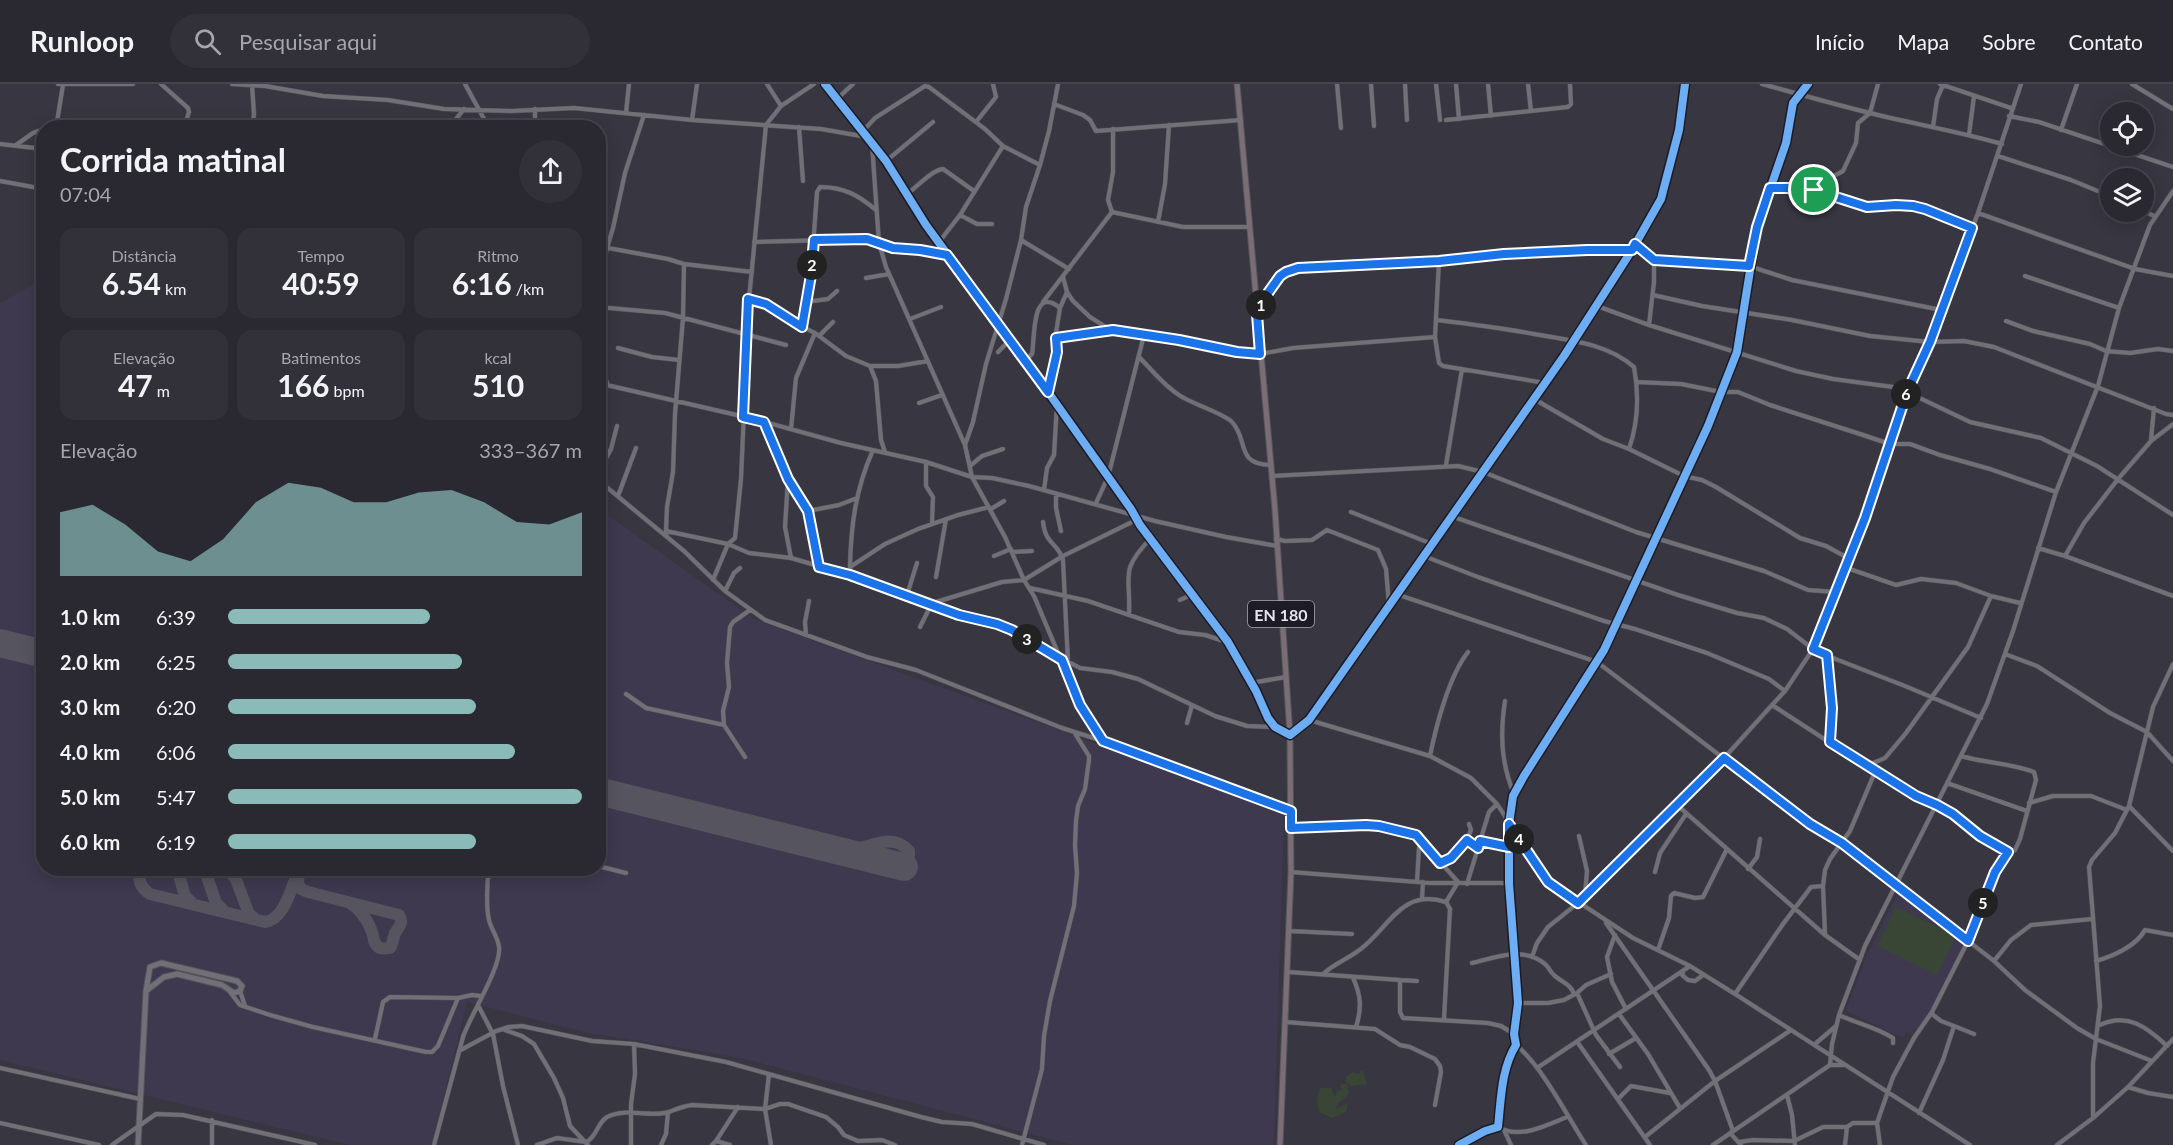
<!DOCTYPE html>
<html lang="pt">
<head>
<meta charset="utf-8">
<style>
  body { margin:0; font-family:Lato,sans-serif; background:#323038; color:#f1f3f6; height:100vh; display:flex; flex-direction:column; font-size:22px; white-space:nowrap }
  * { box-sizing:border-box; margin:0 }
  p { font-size:20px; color:#a5a6ab }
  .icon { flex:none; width:33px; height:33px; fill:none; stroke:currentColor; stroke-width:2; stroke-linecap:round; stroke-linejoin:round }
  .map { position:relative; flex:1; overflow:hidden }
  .sheet { position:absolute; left:36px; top:36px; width:570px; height:756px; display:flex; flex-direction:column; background:#2a2830; border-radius:24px; box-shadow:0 3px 15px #0003,0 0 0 2px #46444c }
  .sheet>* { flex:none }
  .controls { position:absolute; left:2100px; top:18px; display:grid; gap:12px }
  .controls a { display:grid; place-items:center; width:54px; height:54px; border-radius:50%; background:#2a2830; box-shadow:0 3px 15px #0003,0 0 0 2px #46444c; font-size:30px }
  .pin { position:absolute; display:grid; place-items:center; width:51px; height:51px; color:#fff; margin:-26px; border:3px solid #fff; border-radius:50%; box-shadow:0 2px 6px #0007 }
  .km { position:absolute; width:30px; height:30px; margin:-15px; border-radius:50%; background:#222; color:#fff; font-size:16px; line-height:30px; text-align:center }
  .round { display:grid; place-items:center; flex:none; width:63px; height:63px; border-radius:32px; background:#323038 }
  .head { display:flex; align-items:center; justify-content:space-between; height:102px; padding:0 24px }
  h1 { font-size:33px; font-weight:700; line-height:45px }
  .stats { display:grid; grid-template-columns:repeat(3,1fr); gap:9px; height:102px; padding:6px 24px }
  .stats div { display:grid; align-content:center; border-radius:15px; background:#323038; text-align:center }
  .stats b { font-size:30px; font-weight:700 }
  .stats small { font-size:16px; font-weight:400 }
  .stats p { font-size:16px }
  .chart { height:168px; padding:12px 24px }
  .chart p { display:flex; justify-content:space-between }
  .chart svg { width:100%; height:108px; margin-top:6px; fill:#8bbbb9; opacity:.7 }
  ul { padding:0 24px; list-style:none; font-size:20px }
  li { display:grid; grid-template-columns:96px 72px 1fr; align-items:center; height:45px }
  li i { height:15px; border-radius:8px; background:#8bbbb9 }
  header { display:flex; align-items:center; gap:36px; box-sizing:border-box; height:84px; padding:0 30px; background:#2a2830; border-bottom:2px solid #46444c }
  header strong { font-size:28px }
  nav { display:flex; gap:33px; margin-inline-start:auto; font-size:21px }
  .search { width:420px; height:54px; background:#323038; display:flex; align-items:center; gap:15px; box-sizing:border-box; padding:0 21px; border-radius:33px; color:#a5a6ab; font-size:22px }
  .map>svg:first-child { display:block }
  .built { fill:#3e394f }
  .green { fill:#394636 }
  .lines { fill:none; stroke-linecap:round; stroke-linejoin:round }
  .taxiway { stroke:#56545e; stroke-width:12 }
  .runway { stroke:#56545e; stroke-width:28 }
  .street-casing { stroke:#54525b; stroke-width:5 }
  .secondary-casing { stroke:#54525b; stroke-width:7 }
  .primary-casing { stroke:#54525b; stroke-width:7 }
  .street { stroke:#727077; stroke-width:4 }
  .secondary { stroke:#727077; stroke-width:5 }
  .primary { stroke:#796d76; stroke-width:5 }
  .cycleway-casing { stroke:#1d1b24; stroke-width:11 }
  .cycleway { stroke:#6dadf4; stroke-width:8 }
  .route-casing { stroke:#fff; stroke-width:12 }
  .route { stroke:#1a73e8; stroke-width:8 }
  .labels { text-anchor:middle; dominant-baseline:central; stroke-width:6; stroke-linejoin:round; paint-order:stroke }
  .shield { fill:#1d1b24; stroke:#aaa8b4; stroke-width:1.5 }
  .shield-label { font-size:16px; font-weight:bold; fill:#e7e5f1 }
</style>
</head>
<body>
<header>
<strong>Runloop</strong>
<div class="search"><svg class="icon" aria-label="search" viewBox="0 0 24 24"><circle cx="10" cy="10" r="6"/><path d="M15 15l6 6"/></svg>Pesquisar aqui</div>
<nav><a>Início</a><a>Mapa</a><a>Sobre</a><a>Contato</a></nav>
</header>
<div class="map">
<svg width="2173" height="1061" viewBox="0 0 2173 1061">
  <rect width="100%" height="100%" fill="#383640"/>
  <!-- built -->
  <path class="built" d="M43,195L44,784H598L599,425L754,535L1284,728L1274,1061H1073L741,974L584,948L467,918L432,1061H350L0,976V219Z
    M1900,805L1968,857L1932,930L1919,946H1913V951L1906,948L1903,954L1846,927L1866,873Z"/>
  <!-- green -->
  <path class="green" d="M1896,823L1956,852L1937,891L1877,862Z
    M1361,987H1363L1367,1000L1351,1002L1346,998V993L1353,988L1358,990Z
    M1340,1000H1347L1349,1010L1338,1020L1335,1026L1348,1019L1346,1028L1332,1034L1319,1028C1318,1018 1315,1013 1321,1004H1331L1335,1013L1337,1007L1341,1006Z"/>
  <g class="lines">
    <!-- taxiway -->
    <path class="taxiway" d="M838,767C845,766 851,766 858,765C876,760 894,750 909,767V779L904,783
      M140,784C137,796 141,804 150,810L265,838C284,835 290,807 297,791
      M177,784L185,812L194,821
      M204,784L216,819L225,828
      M213,784L230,789L235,793L249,830L257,836
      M299,788L298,799L301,805L308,808L399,831C404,840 399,842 395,849C393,854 393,860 390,864C387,864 383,865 380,864C373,861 374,854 372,848C368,836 359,824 348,818"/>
    <!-- runway -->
    <path class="runway" d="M0,559L44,570
      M598,707L904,783"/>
    <defs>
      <path id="street" d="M58,0H133
        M161,0L188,24L189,28L184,44
        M232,0L265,2L323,12L388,16L444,25L512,27L574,24L692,36L821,45L867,53
        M465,0L489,44
        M825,0L886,77L926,141L1048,308L1131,425L1140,441L1228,558L1256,607L1268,634L1275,643L1290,651
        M1337,0L1341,44
        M1371,0L1374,42
        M1405,0L1407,36
        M1436,0L1440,36
        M1456,0L1459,35
        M1488,0L1491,32
        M1528,0L1531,27
        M1762,0C1806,12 1850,25 1895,35C1931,43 1967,50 2002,60
        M1940,0L2011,24
        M2132,0L2173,25
        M252,1L254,30L252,44
        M837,15L853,0
        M1054,20L1083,31L1090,36L1096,47L1241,36
        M781,22L814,0
        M626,29L629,0
        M2009,32L2039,38L2173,83
        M692,36L697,0
        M1446,36L1568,23L1571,20L1570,0
        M976,38L996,13L993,0
        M799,43L803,97
        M1933,43L1937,15L1943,1
        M56,44L63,1
        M449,44L464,25
        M535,44V25
        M2061,46L2077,0
        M863,47L875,34L925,2L929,3L985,45L1003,62L960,131L939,158
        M1969,51L1974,12
        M0,60L44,65
        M872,60L879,159L886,183L965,361L972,393L1005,453L1024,496L1034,512L1080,621L1102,656
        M16,61L33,49L44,45
        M1998,72L2071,96L2110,112
        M886,77L933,38
        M1040,81L1049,47L1058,0
        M0,97L44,105
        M1770,104H1800L1814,106L1867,123L1896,121L1913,122L1972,144
        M1814,106C1825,88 1829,97 1843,87L1856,59L1858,39L1870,29L1878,0
        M907,110C918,102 932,86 943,85L974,107
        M2144,127L2154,132
        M1112,128L1183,143H1250
        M1112,128L1108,116L1113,88V45
        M1978,129L2135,185L2173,192
        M960,131L977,140H992
        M1158,138L1165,100L1169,41
        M1021,156L1069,185
        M598,157L608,164L668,175L684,180L752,188
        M754,158L867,155L893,164L920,166L947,171
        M1635,160L1654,176V198L1649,241
        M598,173L604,174
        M1654,176L1749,182L1792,196L1941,226
        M1439,177L1435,253L1439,279L1443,282L1545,299
        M2025,192L2119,224
        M1063,193L1067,208L1073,217L1090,233L1109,245L1179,256L1237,269L1260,270L1293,264L1435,253
        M866,194L889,190
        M598,195L613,144L625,89L644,31
        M1653,211L1702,222L1792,236L1870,252L1930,258L1964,257L1994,263L2166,330L2173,331
        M749,215L766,221L789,236L815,249L846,272L870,282H898L928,277
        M806,218L828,215L837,207
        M1043,218L1112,128
        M1597,222L1649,241L1796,287L1833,295L1893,303L1907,308L1970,338L2041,354L2097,382L2173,431
        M598,223L665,229L786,261
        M1060,224L1067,208
        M1258,230C1267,207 1273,191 1298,184L1439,177L1504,170L1587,166H1632
        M910,235L941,223
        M1437,236C1470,240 1502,244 1534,250C1568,256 1607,259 1634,283C1639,310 1638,339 1629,365
        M2006,237L2033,247L2090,260L2106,267L2130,269L2158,265L2173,267
        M802,243L811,191L817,108L820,103C844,103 858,111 876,126
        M819,252L833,238
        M1056,254L1112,246
        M618,264L652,273L679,276
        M998,268L1010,256
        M1139,273C1152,286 1163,301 1179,311C1190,319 1225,330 1232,338C1249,356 1235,380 1270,381
        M598,277L608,301
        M1025,277L1032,270C1035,255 1031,200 1060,224L1056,249L1057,268L1049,307
        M870,282L876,297L881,356L885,368
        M1636,298L1681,300L1721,308H1738L1770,321L1863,351L1890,360H1910L1940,371L1990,385L2056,408
        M598,299L754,335L841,359L926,378L972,393L992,394L1029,402L1155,437L1226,453L1277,462
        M1534,315L1603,355L1629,365L1684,392L1702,396L1716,403L1800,454L1826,462L1848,474
        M919,319L942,311
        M764,338L788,395L785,443L791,474
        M791,345L796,294L815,249
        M2151,356L2154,324
        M965,361L973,338L986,280L1006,215L1021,156L1026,123L1040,81L1003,62
        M926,378V402L933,413L932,439
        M1446,381L1462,285
        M970,382L982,372L1003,365
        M598,389L611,365L617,342
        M1272,392L1458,382L1483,388L1636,448L1764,487L1808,506L1835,508
        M598,396L684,467L725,507L765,536L867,573L916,586L1062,644L1103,657L1291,727
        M790,397L808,427L819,482
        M1044,406L1047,384L1054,371L1057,320
        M1056,410V424L1061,447
        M618,412L636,364
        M1096,419L1108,393L1144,251
        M991,425L1004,417
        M808,427L839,421L857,414
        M1351,428L1432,460
        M1451,432L1678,511L1737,529L1764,534L1787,545L1813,565L1838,576L1905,602L1981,634
        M1043,438C1046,462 1057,457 1063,476L1068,579
        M666,447L667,423L673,388L675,330L683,234L684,180
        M666,451V447L728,460L735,454L741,395L749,215L766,41L781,22L767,0
        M1276,455L1285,457L1312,456L1327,446L1378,466L1386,485L1389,521
        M2038,464L2065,472L2173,512
        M1012,468L1032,467
        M994,472L1011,465
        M1424,472L1478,493L1604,537L1635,545L1707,569L1769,595L1785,607
        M2065,472L2084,439L2118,395L2151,357L2173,340
        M850,482C851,440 856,404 873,366
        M1844,483L1896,501L1921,495L1956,499L1991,512L2020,519
        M850,491V483L885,460L918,445L958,431L989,423
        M936,493L946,435
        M713,496L728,460L749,469L791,474L873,498L959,531L997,540L1080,584L1112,588L1138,595L1215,632L1247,642L1275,643
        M1030,504L1088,517L1179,548L1205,551L1227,558
        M725,507L734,489L740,484
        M1396,510L1597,578L1810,740L1842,759L1994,877L2025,906L2077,944L2096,955L2152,977
        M907,511L917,479
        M1180,516L1191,511
        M1129,531C1131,490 1119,488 1150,455
        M920,543L931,521L936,518L1002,498L1024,496L1063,472L1136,436
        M806,551L805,538L809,517
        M2005,570L2037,582L2110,629L2147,648L2173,677
        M1827,571L1832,624L1830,658
        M2173,580L2153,623L2129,722L2173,767
        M1251,599L1286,593
        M626,610L646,624L724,641
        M1505,617C1500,650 1501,679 1514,710
        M1772,621L1875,688L1915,712L1937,721L1953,730L1980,752L2007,768
        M1309,636L1430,672L1471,694L1497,720L1548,798L1633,854L1690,882L1735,910L1970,1061
        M1187,639L1192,621
        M1430,672C1436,642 1449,592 1468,568
        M745,673L724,641L723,627L729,603L727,579L730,543L733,538L750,526
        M1865,679H1873L1885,674L1906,649L1968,563L1991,512
        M1947,699L2027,727
        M2029,719L2053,712H2091L2127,726
        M1677,721L1825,851L1860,876
        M1291,744L1371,741L1416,751L1459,799
        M1579,752L1587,787L1585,811
        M1467,756L1477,764
        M1480,757L1509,763
        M1440,779C1454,773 1466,760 1471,746L1469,740
        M598,782L626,789
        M1748,785L1757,773L1760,755
        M1291,788L1430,799H1509
        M1655,788L1660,769L1686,730
        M1417,798L1419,764
        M1467,800L1489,728L1497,720
        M1422,815L1423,798
        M1606,839L1709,986L1715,997L1733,1047
        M1289,847L1352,850
        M1825,850L1823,802L1825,786L1830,775L1850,747L1875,688
        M1615,851L1607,873L1612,898L1626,925
        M1658,866L1669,834L1671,812L1674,809L1695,814L1703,813L1727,765
        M1532,873L1537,859L1548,843L1578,819L1724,674L1772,621L1785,607L1813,565L1865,433L1907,308L1930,258L1978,129L2021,0
        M1994,877L2011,856L2031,841L2092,835
        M2096,877C2113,872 2136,862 2145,846L2173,851
        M1472,879C1496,873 1524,862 1545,880C1549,883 1550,888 1554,891C1561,898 1571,900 1574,910
        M1288,888L1400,896V928L1403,934L1488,939L1501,942L1514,950
        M1683,888L1682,891L1688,896L1695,897L1703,891
        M1323,890C1335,879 1350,874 1362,864C1390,842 1402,804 1446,818L1457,800
        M1353,894C1361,911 1362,924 1356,943
        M1400,896L1417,897
        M240,907L245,922
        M230,908L240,921L270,931L313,943L426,968H432L438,962L458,914
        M1577,909L1596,951L1620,983
        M1735,910L1783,840L1811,803L1823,802
        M1518,919H1548L1564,916L1577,909L1586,901L1611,890
        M479,923L493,950L503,1002L518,1061
        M1619,930L1648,970L1680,1024
        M1932,930L1941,937L1954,942
        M1839,931C1858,940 1876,943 1893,954V959
        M1444,935L1450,825L1446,818
        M1285,938L1375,945L1400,961L1410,963L1435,975L1440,982L1441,988L1435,1021
        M2100,941C2127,928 2147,943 2167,962
        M505,946L522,952L534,960L554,994L563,1014L570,1042L588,1061
        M375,955L383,918L390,913L458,914L472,911L481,912
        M1578,959L1650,1061
        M1815,960L1836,942
        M1516,961C1542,982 1567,1032 1586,1061
        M459,967L496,947L509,943L522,942L592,957L634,960L726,978L921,1033L942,1038L972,1040L1044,1061
        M1609,970L1636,954
        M1830,981L1832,960L1839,931L1865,862L1987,620L2013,547L2056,408L2098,302L2119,224L2150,141L2173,107
        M0,984L140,1015
        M1537,984L1690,882
        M769,990L765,1025L771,1061
        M2128,1003L2148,1009L2173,1013
        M1787,1011L1792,1031L1795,1061
        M1618,1015L1631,1002L1670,1009
        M1919,1029L1943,976L1954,942L1974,950
        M2093,1034V979L2100,922L2089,783L2092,776L2115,749L2129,722
        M0,1039L99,1061
        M1498,1043C1519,1056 1547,1041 1567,1033
        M1505,1048L1511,1061
        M1730,1049L1741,1061
        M1645,1053L1715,997L1791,946
        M716,1057L738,1023
        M1739,1058L1753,1056L1794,1057L1823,1043H1847L1853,1039H1877
        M112,1061L156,1030L183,1031L315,1061
        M212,1061V1036
        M434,1061L463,953C470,932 502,882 499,863C498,853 491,845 489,836C486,823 487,798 489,784
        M537,1061L557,1054L586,1058C597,1053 597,1039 607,1033C627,1023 649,1034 669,1028C677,1025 683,1022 692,1021L765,1025L780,1020H788L826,1033L838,1043L844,1051L858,1057L882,1056L895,1061
        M631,1061V1020L635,990L634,960
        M661,1061L666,1050L668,1028
        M712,1061L716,1057L730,1061
        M1022,1061L1042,985L1044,952L1050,917L1074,822L1077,789L1075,761L1076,737L1078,722L1085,705L1089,676V672L1074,648
        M1459,1061L1485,1047L1498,1043C1501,1016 1501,985 1516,961L1514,950L1518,919L1509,799V740L1513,712L1524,692L1604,566L1708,342L1737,268L1757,143L1786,59L1793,19L1808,0
        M1713,1061L1830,981H1843
        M1845,1061L1847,1043
        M1880,1061L1877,1039L1893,993L1914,954L1932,928L1968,857L1995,788L2008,768L2015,766L2020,755L2036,696L2034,688C2010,679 1985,679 1961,672
        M2057,1061L2093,1034L2128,1003L2173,955"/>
      <path id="secondary" d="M1290,651L1309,636L1564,272L1632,166L1661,115L1679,46L1685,0
        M138,1061L146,907L150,883L161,879L237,897L242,902L240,907L234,909L222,901L177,890L164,893L146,907"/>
      <path id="primary" d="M1237,0L1275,426L1290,651L1291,788L1280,1061"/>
    </defs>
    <!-- street casing -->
    <use href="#street" class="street-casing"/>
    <!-- secondary casing -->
    <use href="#secondary" class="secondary-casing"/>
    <!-- primary casing -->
    <use href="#primary" class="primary-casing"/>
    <!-- street -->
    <use href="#street" class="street"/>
    <!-- secondary -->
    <use href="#secondary" class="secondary"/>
    <!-- primary -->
    <use href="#primary" class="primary"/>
    <defs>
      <path id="cycleway" d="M825,0L886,77L926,141L1048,308L1131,425L1140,441L1228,558L1256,607L1268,634L1275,643L1290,651L1309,636L1564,272L1632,166L1661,115L1679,46L1685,0
        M1459,1061L1485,1047L1498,1043C1501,1016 1501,985 1516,961L1514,950L1518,919L1509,799V740L1513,712L1524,692L1604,566L1708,342L1737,268L1757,143L1786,59L1793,19L1808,0"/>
    </defs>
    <!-- cycleway casing -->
    <use href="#cycleway" class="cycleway-casing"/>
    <!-- cycleway -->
    <use href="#cycleway" class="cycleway"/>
  </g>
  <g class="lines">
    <defs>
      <path id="route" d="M1770,104H1800L1814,106L1867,123L1896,121L1913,122L1925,125L1972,144L1930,258L1907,308L1865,434L1813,565L1827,571L1832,624L1830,658L1916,712L1937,721L1953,730L1980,752L2008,768L1995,788L1968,857L1842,759L1810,740L1724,674L1578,819L1548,798L1509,740V763L1480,757L1478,764L1467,756L1451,774L1440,779L1416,751L1379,742L1366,741L1291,744V727L1103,657L1080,621L1062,576L1012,546L997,540L959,531L850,491L819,483L808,427L788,395L764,338L743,333L748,215L766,220L802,243L811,191L814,156L867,155L893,164L920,166L947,171L1048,308L1057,268L1056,254L1113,246L1179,256L1237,268L1260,270L1257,230L1263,216L1280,192L1286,188L1298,184L1439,177L1504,170L1587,166H1632L1635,160L1654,176L1749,182L1757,143Z"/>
    </defs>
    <!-- route casing -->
    <use href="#route" class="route-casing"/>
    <!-- route -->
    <use href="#route" class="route"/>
  </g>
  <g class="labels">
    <!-- shield labels -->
    <rect class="shield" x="1248" y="517" width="66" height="26" rx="4.5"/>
    <g class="shield-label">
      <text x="1281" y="530">EN 180</text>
    </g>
  </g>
</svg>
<div class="controls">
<a><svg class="icon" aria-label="locate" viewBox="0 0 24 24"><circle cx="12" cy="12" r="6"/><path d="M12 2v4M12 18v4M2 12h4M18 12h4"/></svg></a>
<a><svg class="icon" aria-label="layers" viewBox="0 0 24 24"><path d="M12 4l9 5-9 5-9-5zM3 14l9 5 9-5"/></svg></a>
</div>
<div class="pin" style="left:1814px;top:106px;background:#1e9e55"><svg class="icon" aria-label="arrive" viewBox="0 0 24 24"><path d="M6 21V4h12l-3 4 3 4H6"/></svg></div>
<b class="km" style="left:1261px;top:221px">1</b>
<b class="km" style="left:812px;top:181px">2</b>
<b class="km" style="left:1027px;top:555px">3</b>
<b class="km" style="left:1519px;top:755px">4</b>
<b class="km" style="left:1983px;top:819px">5</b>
<b class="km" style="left:1906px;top:310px">6</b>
<section class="sheet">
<div class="head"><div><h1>Corrida matinal</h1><p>07:04</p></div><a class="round"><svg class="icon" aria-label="share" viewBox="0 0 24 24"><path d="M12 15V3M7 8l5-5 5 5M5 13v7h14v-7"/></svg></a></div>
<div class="stats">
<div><p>Distância</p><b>6.54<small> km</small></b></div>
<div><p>Tempo</p><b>40:59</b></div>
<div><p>Ritmo</p><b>6:16<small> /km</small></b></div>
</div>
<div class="stats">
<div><p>Elevação</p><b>47<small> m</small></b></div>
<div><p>Batimentos</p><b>166<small> bpm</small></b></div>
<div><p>kcal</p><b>510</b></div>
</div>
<div class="chart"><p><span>Elevação</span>333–367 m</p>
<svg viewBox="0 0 160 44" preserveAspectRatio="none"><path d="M0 44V18L10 15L20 23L30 34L40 38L50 29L60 14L70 6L80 8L90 14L100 14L110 10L120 9L130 14L140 22L150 23L160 18V44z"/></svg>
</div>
<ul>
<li><b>1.0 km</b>6:39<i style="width:57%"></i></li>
<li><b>2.0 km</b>6:25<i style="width:66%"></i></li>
<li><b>3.0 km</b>6:20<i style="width:70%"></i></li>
<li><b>4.0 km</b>6:06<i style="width:81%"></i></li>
<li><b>5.0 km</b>5:47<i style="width:100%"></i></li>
<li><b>6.0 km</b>6:19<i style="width:70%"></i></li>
</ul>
</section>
</div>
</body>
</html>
